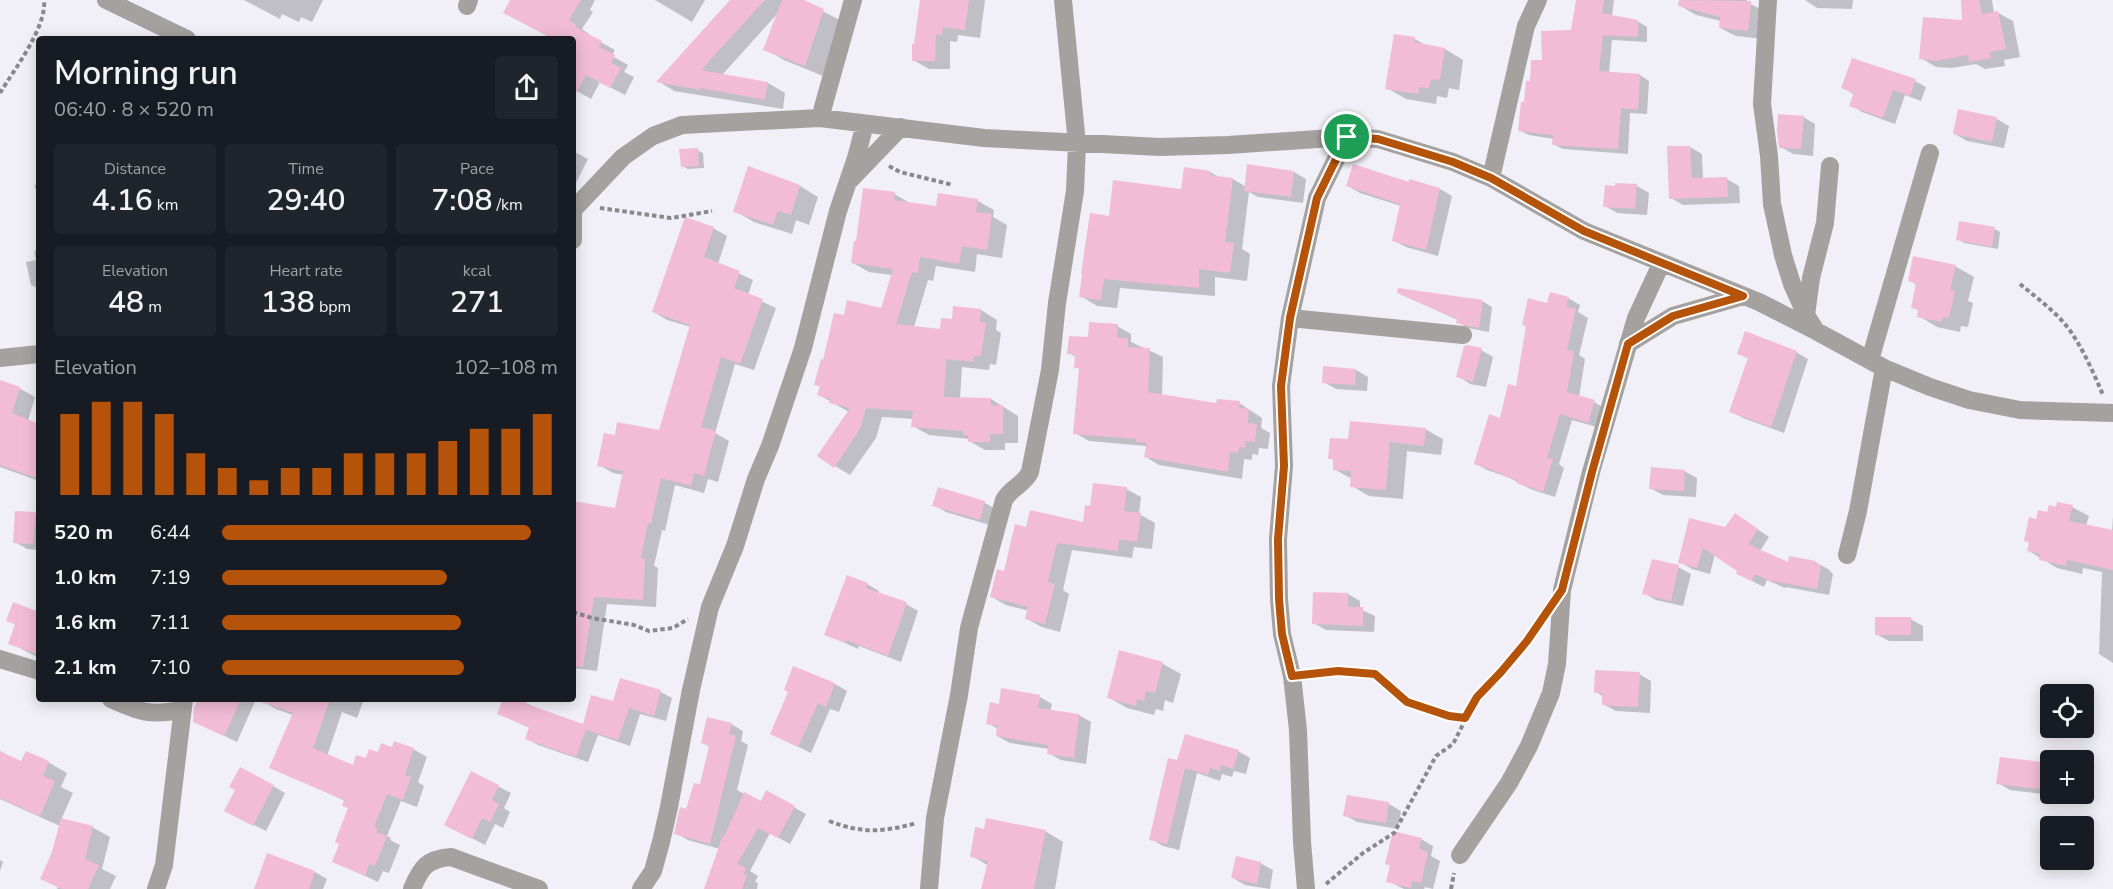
<!DOCTYPE html>
<html lang="en">
<head>
<meta charset="utf-8">
<style>
  body { margin:0; font-family:"Nunito Sans",sans-serif; background:#20242c; color:#f1f3f6; height:100vh; display:flex; flex-direction:column; font-size:22px; white-space:nowrap }
  * { box-sizing:border-box; margin:0 }
  p { font-size:20px; color:#9ea1a6 }
  .icon { flex:none; width:33px; height:33px; fill:none; stroke:currentColor; stroke-width:2; stroke-linecap:round; stroke-linejoin:round }
  .map { position:relative; flex:1; overflow:hidden }
  .side { position:absolute; left:36px; top:36px; width:540px; height:666px; display:flex; flex-direction:column; background:#171b24; border-radius:6px; box-shadow:0 3px 15px #0003 }
  .side>* { flex:none }
  .fabs { position:absolute; left:2040px; top:684px; display:grid; gap:12px }
  .fabs a { display:grid; place-items:center; width:54px; height:54px; border-radius:6px; background:#171b24; box-shadow:0 3px 15px #0003; font-size:30px }
  .pin { position:absolute; display:grid; place-items:center; width:51px; height:51px; color:#fff; margin:-26px; border:3px solid #fff; border-radius:50%; box-shadow:0 2px 6px #0007 }
  .round { display:grid; place-items:center; flex:none; width:63px; height:63px; border-radius:6px; background:#20242c }
  .head { display:flex; align-items:center; justify-content:space-between; height:102px; padding:0 18px }
  h1 { font-size:33px; font-weight:600; line-height:45px }
  .stats { display:grid; grid-template-columns:repeat(3,1fr); gap:9px; height:102px; padding:6px 18px }
  .stats div { display:grid; align-content:center; border-radius:6px; background:#20242c; text-align:center }
  .stats b { font-size:30px; font-weight:600 }
  .stats small { font-size:16px; font-weight:400 }
  .stats p { font-size:16px }
  .chart { height:168px; padding:12px 18px }
  .chart p { display:flex; justify-content:space-between }
  .chart svg { width:100%; height:108px; margin-top:6px; stroke:#b45309; stroke-width:6 }
  ul { padding:0 18px; list-style:none; font-size:20px }
  li { display:grid; grid-template-columns:96px 72px 1fr; align-items:center; height:45px }
  li i { height:15px; border-radius:8px; background:#b45309 }
  .map>svg:first-child { display:block }
  .shadow { fill:#0003 }
  .building { fill:#f2bcd7 }
  .lines { fill:none; stroke-linecap:round; stroke-linejoin:round }
  .path { stroke:#89888d; stroke-width:4; stroke-dasharray:4.5 3; stroke-linecap:butt }
  .minor { stroke:#a4a19e; stroke-width:18 }
  .route-casing { stroke:#fff; stroke-width:12 }
  .route { stroke:#b45309; stroke-width:8 }
</style>
</head>
<body>
<div class="map">
<svg width="2113" height="889" viewBox="0 0 2113 889">
  <rect width="100%" height="100%" fill="#f1eff7"/>
  <!-- shadow -->
  <path class="shadow" d="M244,0H323L312,22L301,17L299,22L282,14L280,19Z
    M511,0H595L590,10L593,12L582,29L589,34L588,35L615,50L612,56L628,65L624,72L634,77L625,95L600,82L591,99L573,89V39H555Z
    M655,0H705L692,22Z
    M732,0H800L842,21L823,76L784,60L765,49L778,13L722,75L768,83L785,93L783,109L674,91L658,81Z
    M921,0H985L980,38L958,35L957,42L950,41V69H929L913,60Z
    M1577,0H1614L1612,16L1637,21L1647,27V42L1612,40L1609,73L1640,75L1649,81L1647,114L1630,113L1628,154L1563,149L1553,144L1554,139L1529,135L1519,130L1531,83L1544,62L1572,32Z
    M1683,0H1747V2L1766,12L1763,39L1736,36L1720,28L1721,21L1696,15L1681,6Z
    M1805,0H1853L1852,9L1817,8Z
    M1962,0H1992L1994,13H1998L2013,21L2020,57L2004,60L2005,66L1985,69L1976,64L1952,68L1936,67L1921,58L1964,22Z
    M1415,39L1427,46L1445,49L1463,60L1459,90L1449,88L1447,98L1437,96L1436,104L1406,99L1387,88Z
    M1915,81L1926,87L1921,101L1905,95L1895,124L1862,112L1851,105L1855,95L1843,88Z
    M1803,117L1815,124L1813,156L1793,154L1781,147Z
    M1997,119L2009,126L2004,148L1967,141L1955,134Z
    M1690,147L1702,154L1703,180L1727,179L1739,186L1740,203L1683,205L1671,198Z
    M697,150L703,153L704,168L688,169L682,166Z
    M573,151L588,159L576,183L573,182Z
    M1248,166L1294,172L1306,179L1303,203L1258,197L1249,192L1242,249L1250,254L1247,281L1215,277V296L1120,288L1117,308L1097,306L1081,296L1110,218L1182,190L1210,172L1219,177L1233,179L1246,187Z
    M39,180V191L34,187Z
    M1410,184L1440,189L1452,196L1438,256L1406,247L1393,240L1401,206L1360,193L1348,186Z
    M800,186L818,197L809,225L796,220L792,234L754,222L735,211Z
    M1637,186L1649,193L1647,215L1617,213L1605,206Z
    M894,194L910,203L937,207L939,195L978,201L994,210L993,217L1007,225L1002,258L977,254L975,272L936,266L933,281L928,280L914,327L942,331L953,320L981,310L997,320L996,330L1001,333L996,365L990,364L989,370L962,367L960,399H991L1018,416V443H1005V450H985L969,441V439L929,435L913,426L914,419L882,417L876,438L850,475L835,466L849,412L819,395L821,387L815,384L845,317L882,310L892,275L869,272L853,263Z
    M713,228L727,236L718,264L753,280L748,295L776,308L754,370L735,364L715,433L729,441L718,482L708,479L704,493L675,485L665,531L662,530L654,566L658,568L656,607L607,604L597,671L573,668V502L617,510L624,475L613,473L599,465L616,437L660,431L691,327L667,320L654,312Z
    M1995,229L2000,232L1998,249L1964,243L1958,239Z
    M39,250V289L31,285L26,262L36,260L34,251Z
    M1955,266L1974,277L1968,301L1973,303L1968,327L1961,326L1960,332L1937,327L1919,316L1920,311L1912,307L1917,285L1909,280Z
    M1398,293L1482,301L1492,307L1489,332L1468,328L1458,322V320Z
    M1568,298L1580,305L1578,312L1588,318L1579,355L1585,359L1579,397L1594,402L1606,409L1600,428L1572,420L1559,464L1564,468L1555,497L1530,489L1508,477L1487,470L1475,463L1518,388L1548,304Z
    M1117,326L1131,334V342L1163,357L1162,396L1217,405L1239,403L1262,418L1261,428L1270,433L1268,449L1259,448L1258,455L1252,454V460L1244,459L1242,479L1159,465L1146,457L1148,447L1146,446L1089,441L1075,433L1080,369L1075,367L1076,357L1069,353L1089,339Z
    M1481,350L1493,357L1486,387L1470,384L1458,376Z
    M1796,352L1808,359L1784,433L1743,418L1731,411L1749,359L1739,353Z
    M1325,368L1356,370L1368,377L1367,391L1336,389L1324,382Z
    M0,382L19,388L35,397L28,421L39,425V481L0,467Z
    M1425,429L1443,439L1441,455L1407,451L1403,499L1369,496L1352,486V479L1334,469L1335,461L1330,458Z
    M1684,471L1697,478L1696,497L1663,495L1650,488Z
    M939,489L985,503L997,510L993,526L946,512L934,505Z
    M1126,489L1141,497L1139,514L1155,523L1152,549L1134,547L1132,558L1072,550L1063,590L1069,594L1060,632L1042,627L1027,619L1029,611L1006,605L992,597L1027,529L1084,524L1092,508Z
    M2072,507L2089,516L2086,526L2112,532L2113,516V663L2099,654L2102,572L2083,568L2082,574L2057,568L2029,551L2030,543L2025,540L2037,520L2057,508Z
    M35,514L39,516V550L27,549L15,542Z
    M1747,522L1769,537L1760,551L1789,564L1815,562L1828,569L1833,574L1829,595L1786,587L1785,588L1767,580L1764,587L1738,574L1739,570L1715,554L1710,574L1692,569L1680,562L1726,529Z
    M1678,567L1691,574L1683,606L1656,600L1644,593Z
    M867,584L879,591L878,594L906,604L918,611L901,662L859,646L858,649L826,634Z
    M1348,594L1360,601V609L1375,616L1374,632L1326,630L1314,623Z
    M39,614V658L10,643L16,625L8,620Z
    M1910,619L1923,626V641H1889L1876,634Z
    M1163,664L1181,674L1173,703L1165,700L1163,711L1156,709L1154,715L1127,708L1108,697Z
    M794,668L835,684L847,691L839,712L830,709L811,753L772,734L790,692Z
    M1639,674L1651,681L1650,713L1616,711L1603,704L1604,697L1596,692Z
    M621,680L661,692L672,698L666,721L640,714L630,746L598,735L588,762L538,745L526,738L530,728L499,714L505,699H518L536,708L584,726L614,703Z
    M1040,697L1052,704L1050,712L1079,715L1091,722L1086,764L1061,760L1048,753L1049,749L1010,743L997,736L998,729L988,723L1000,706Z
    M200,699H256L237,742L194,721Z
    M263,699H364L357,718L342,712L327,756L354,768L393,749H413L427,757L418,782L424,786L417,807L401,801L387,836L391,838L390,840L400,845L389,873L383,871L378,882L340,864L341,844L350,808L345,801L271,767L293,715L276,709L262,701Z
    M731,724L743,731L741,741L748,745L737,790L761,803L767,792L806,814L790,844L770,833L750,871L758,876L755,882L758,883L757,889H706L720,849L688,840L676,833L701,786L710,747L703,743Z
    M1238,751L1250,758L1246,774L1234,771L1232,777L1222,774L1220,781L1197,773L1179,850L1163,846L1151,839L1178,761Z
    M0,753L22,763L48,762L67,773L61,787L73,793L61,820L92,827L110,837L102,869L116,876L110,889H57L58,887L42,878L54,853L60,826L0,799Z
    M2001,758L2050,764V794H2081V799L2010,790L1998,783Z
    M472,773L511,793L504,808L510,812L503,828L495,824L485,845L458,831Z
    M273,786L285,793L266,831L238,817Z
    M1389,804L1401,811L1398,829L1357,822L1345,815Z
    M986,830L1045,831L1063,842L1055,889H983L989,866L972,856Z
    M1421,839L1433,846L1431,856L1440,861L1433,889L1425,887L1424,889H1404L1388,881L1391,866L1387,864Z
    M0,860L3,862L0,871Z
    M1260,863L1273,870L1270,889L1245,885L1233,878Z
    M315,872L327,879L323,889H263Z"/>
  <!-- building -->
  <path class="building" d="M510,0H581L569,20L576,25L575,27L602,41L599,47L615,55L611,63L621,68L610,88L586,75L573,99V39H553L503,13Z
    M730,0H765L701,70L768,82L765,100L700,88V90L656,82Z
    M782,0H804L824,9L805,66L763,50Z
    M920,0H969L965,30L943,27L942,35L936,34L935,61H912V44H914Z
    M1576,0H1604L1602,13L1638,20V37L1603,35L1599,71L1640,74L1638,110L1621,108L1618,149L1552,145L1553,135L1518,131L1521,102H1524L1526,81H1530L1531,60H1542L1541,31L1571,30Z
    M1679,0L1751,1L1748,31L1719,28L1720,17L1678,6Z
    M1961,0H1979L1982,14L1998,11L2006,49L1990,52L1991,58L1969,62L1968,55L1936,61L1919,59L1923,17L1962,20Z
    M1394,34L1415,37L1414,42L1445,48L1440,80L1431,79L1429,88L1419,87L1418,94L1385,89Z
    M1852,58L1916,79L1910,96L1893,90L1883,118L1849,106L1854,93L1841,88Z
    M1958,109L1997,117L1992,142L1953,134Z
    M1778,114L1804,116L1801,149L1779,148L1777,130Z
    M1667,146H1690L1692,178L1727,177L1728,197L1669,199Z
    M698,148L699,166L681,167L679,149Z
    M1247,164L1294,171L1291,197L1244,191Z
    M1353,164L1409,182V179L1440,188L1426,250L1392,241L1400,204L1346,186Z
    M748,166L800,185L791,215L778,211L773,225L733,212Z
    M1184,167L1210,171V175L1233,178L1225,242L1234,243L1230,273L1199,269V288L1104,279L1101,300L1079,297L1082,274H1081L1090,213L1109,216L1113,180L1181,189Z
    M1615,183L1637,184L1635,209L1603,207L1605,185L1615,186Z
    M863,188L895,192L894,200L936,206L938,193L978,199L976,212L992,214L987,250L962,246L959,264L920,257L918,273L912,272L896,324L940,329L941,318L952,319L953,306L981,309L980,322L986,323L981,356H974L973,362L946,359L944,397L991,398V406L1003,405V434H990V442H968V435H963V431L911,427L913,411L866,408L860,429L834,468L817,456L850,408L829,403L830,399L817,395L820,386L814,385L821,359L823,360L834,313L844,315L847,300L881,308L893,269L851,263L854,241H856Z
    M685,217L714,227L704,257L740,271L734,288L763,299L740,364L721,357L701,427L716,431L704,476L694,473L691,486L661,478L651,524L648,523L641,558L645,559L643,600L594,597L583,667L573,666V501L615,508L623,471L597,466L604,433L615,435L617,422L659,430L690,325L652,312Z
    M1959,221L1995,227L1992,247L1956,240Z
    M1913,256L1956,265L1950,290L1955,291L1949,318L1943,317L1942,322L1917,317L1918,310L1911,308L1916,283L1908,281Z
    M1398,288L1483,300L1479,328L1456,323L1457,319L1397,293Z
    M1550,292L1569,297L1566,307L1576,309L1567,350L1574,351L1567,392L1595,400L1588,423L1560,414L1547,458L1553,459L1543,492L1516,483L1517,480L1503,476V474L1474,464L1489,414L1500,418L1508,384L1516,386L1526,326L1522,325L1528,298L1547,303Z
    M1089,322L1118,324L1117,338H1128V347L1150,348L1148,392L1216,403L1217,399L1240,401L1239,408L1249,409L1248,423L1257,424L1255,442L1245,441V448L1239,447L1238,453L1230,452L1228,472L1144,457L1147,443L1136,442V439L1073,434L1079,368H1074L1075,354H1067L1069,336L1088,337Z
    M1745,331L1797,351L1771,427L1729,412L1748,358L1737,354Z
    M1468,345L1482,348L1473,382L1456,377L1464,346Z
    M1323,366L1356,369L1355,385L1322,383Z
    M0,380L20,387L12,413L39,424V479L0,465Z
    M1350,421L1426,428L1424,446L1390,442L1386,490L1350,487L1351,471L1333,470V459H1328L1330,438L1348,439Z
    M1651,467L1685,470L1684,491L1649,489Z
    M1093,483L1127,487L1124,511L1141,513L1137,542L1119,539L1118,551L1057,543L1048,582L1055,584L1045,624L1025,619L1028,607L990,597L997,569L1004,571L1015,524L1026,527L1030,510L1083,522L1085,505L1090,506Z
    M938,487L985,501L980,520L932,506Z
    M2057,502L2073,505L2069,521L2113,530V570L2067,560L2066,566L2039,560L2040,554L2027,551L2029,542L2024,541L2029,517L2036,519L2038,510L2047,512L2049,505L2056,507Z
    M15,511L36,512L33,544L13,543Z
    M1735,513L1758,529L1748,544L1788,562L1789,556L1816,561L1815,564L1821,565L1817,589L1773,581V583L1755,574L1752,581L1736,574L1737,571L1703,548L1697,568L1678,563L1689,518L1725,527Z
    M1652,559L1679,565L1671,601L1642,594Z
    M847,575L868,583L866,588L907,602L888,656L846,640L845,643L824,635Z
    M1313,592L1348,593V607H1363V626L1312,624Z
    M13,602L39,612V655L8,644L15,624L6,621Z
    M1875,617H1911V635H1875Z
    M1119,650L1163,662L1155,693L1146,691L1144,701L1137,699L1136,706L1107,698Z
    M793,666L835,683L826,707L818,703L798,747L770,734L788,692L784,690Z
    M1595,670L1640,672L1638,707L1602,705V693H1594Z
    M620,678L661,690L654,716L629,708L618,740L586,730L576,757L525,739L529,727L497,714L503,699H526L524,703L583,724L591,695L613,701Z
    M1001,688L1040,695L1038,708L1079,714L1074,758L1047,754L1048,745L996,736L997,726L986,724L990,702L999,704Z
    M198,699H241L224,736L193,722L194,708Z
    M261,699H330L313,748L353,765L356,755L366,758L369,749L378,752L381,743L392,747L394,741L414,748L405,775L411,777L403,800L387,794L374,827L378,828L376,832L387,836L375,866L369,864L365,876L332,862L339,844L335,842L348,808L342,806L344,800L269,768L293,713L261,702Z
    M707,717L732,723L729,734L736,736L710,844L674,834L680,807L686,809L694,783L700,784L709,746L701,743Z
    M1185,734L1239,750L1233,769L1221,765L1220,771L1210,768L1208,775L1185,768L1167,844L1149,840L1168,758L1177,760Z
    M0,751L21,761L26,751L49,761L43,776L55,781L40,816L0,798Z
    M2000,757L2050,763V790L1996,784Z
    M240,767L274,785L253,826L224,811L235,790L229,787Z
    M471,771L499,785L492,800L499,804L490,822L482,818L472,839L444,825Z
    M766,790L795,806L778,838L758,828L737,864L746,868L744,874L747,875L742,889H704L723,835H725L744,792L761,801Z
    M1347,795L1389,802L1386,823L1343,816Z
    M61,818L93,826L85,859L99,865L88,889H62L40,879L52,852Z
    M986,818L1046,830L1034,889H981L988,861L970,857L975,827L984,829Z
    M1393,831L1422,838L1419,848L1428,853L1421,883L1412,881L1411,888L1386,882L1390,865L1385,864Z
    M267,853L315,871L309,889H254Z
    M1236,856L1261,862L1257,884L1231,878Z"/>
  <g class="lines">
    <!-- path -->
    <path class="path" d="M0,93C14,70 47,27 44,0
      M889,166L900,172L953,185
      M600,208L671,218L712,211
      M2020,284C2038,299 2058,313 2071,332C2084,351 2094,374 2103,395
      M573,612L592,618L634,625L649,631L673,628L688,619
      M1311,674L1338,671L1375,674L1407,702L1449,716L1465,718
      M829,821C863,834 883,832 917,823
      M1326,884L1363,853L1394,833L1436,756L1453,744L1477,697L1501,672L1539,623
      M1451,889L1454,873"/>
    <!-- minor -->
    <path class="minor" d="M106,0L187,39
      M1768,0L1762,104L1769,156L1772,204L1783,255L1792,284L1806,315L1816,331
      M467,6L469,0
      M820,118L853,0
      M1491,178L1526,26L1538,0
      M851,179L901,127
      M573,210L623,157L653,136L682,125L820,118L984,138L1160,147L1228,145L1347,137L1378,139L1453,162L1491,178L1584,231L1759,302L1816,331L1884,368L1930,387L1969,400L2020,410L2113,413
      M573,240V210
      M1806,315L1811,278L1825,223L1830,166
      M1290,318L1463,335
      M1628,344L1673,316L1743,296
      M0,358L39,354
      M1870,360L1930,153
      M1847,555L1858,511L1884,368
      M0,659L39,671
      M111,699C140,712 150,716 181,710
      M1460,855L1509,783L1529,746L1551,693L1557,664L1562,590L1591,472L1636,318L1661,264
      M156,889L164,865L184,699
      M412,889C421,867 427,859 451,857L539,889
      M641,889L653,871L661,842L669,807L691,690L710,607L735,546L756,479L770,446L803,348L838,211L856,158L865,124
      M929,889L935,818L959,695L969,628L1004,500C1011,487 1024,485 1030,472L1050,370L1057,303L1075,191L1077,144L1063,0
      M1306,889L1302,842L1298,730L1292,676L1282,634L1279,599L1278,539L1284,466L1281,386L1290,318L1317,198L1347,137"/>
  </g>
  <g class="lines">
    <defs>
      <path id="route" d="M1347,137L1378,139L1453,162L1491,178L1584,231L1743,296L1673,316L1628,344L1592,472L1562,590L1527,641L1501,672L1477,697L1465,718L1449,716L1407,702L1375,674L1338,671L1292,676L1282,634L1279,599L1278,539L1284,466L1281,386L1290,318L1317,198Z"/>
    </defs>
    <!-- route casing -->
    <use href="#route" class="route-casing"/>
    <!-- route -->
    <use href="#route" class="route"/>
  </g>
</svg>
<div class="fabs">
<a><svg class="icon" aria-label="locate" viewBox="0 0 24 24"><circle cx="12" cy="12" r="6"/><path d="M12 2v4M12 18v4M2 12h4M18 12h4"/></svg></a>
<a>+</a>
<a>−</a>
</div>
<div class="pin" style="left:1347px;top:137px;background:#1e9e55"><svg class="icon" aria-label="arrive" viewBox="0 0 24 24"><path d="M6 21V4h12l-3 4 3 4H6"/></svg></div>
<section class="side">
<div class="head"><div><h1>Morning run</h1><p>06:40 · 8 × 520 m</p></div><a class="round"><svg class="icon" aria-label="share" viewBox="0 0 24 24"><path d="M12 15V3M7 8l5-5 5 5M5 13v7h14v-7"/></svg></a></div>
<div class="stats">
<div><p>Distance</p><b>4.16<small> km</small></b></div>
<div><p>Time</p><b>29:40</b></div>
<div><p>Pace</p><b>7:08<small> /km</small></b></div>
</div>
<div class="stats">
<div><p>Elevation</p><b>48<small> m</small></b></div>
<div><p>Heart rate</p><b>138<small> bpm</small></b></div>
<div><p>kcal</p><b>271</b></div>
</div>
<div class="chart"><p><span>Elevation</span>102–108 m</p>
<svg viewBox="0 0 160 44" preserveAspectRatio="none"><path d="M5 44V11M15 44V6M25 44V6M35 44V11M45 44V27M55 44V33M65 44V38M75 44V33M85 44V33M95 44V27M105 44V27M115 44V27M125 44V22M135 44V17M145 44V17M155 44V11"/></svg>
</div>
<ul>
<li><b>520 m</b>6:44<i style="width:92%"></i></li>
<li><b>1.0 km</b>7:19<i style="width:67%"></i></li>
<li><b>1.6 km</b>7:11<i style="width:71%"></i></li>
<li><b>2.1 km</b>7:10<i style="width:72%"></i></li>
</ul>
</section>
</div>
</body>
</html>
